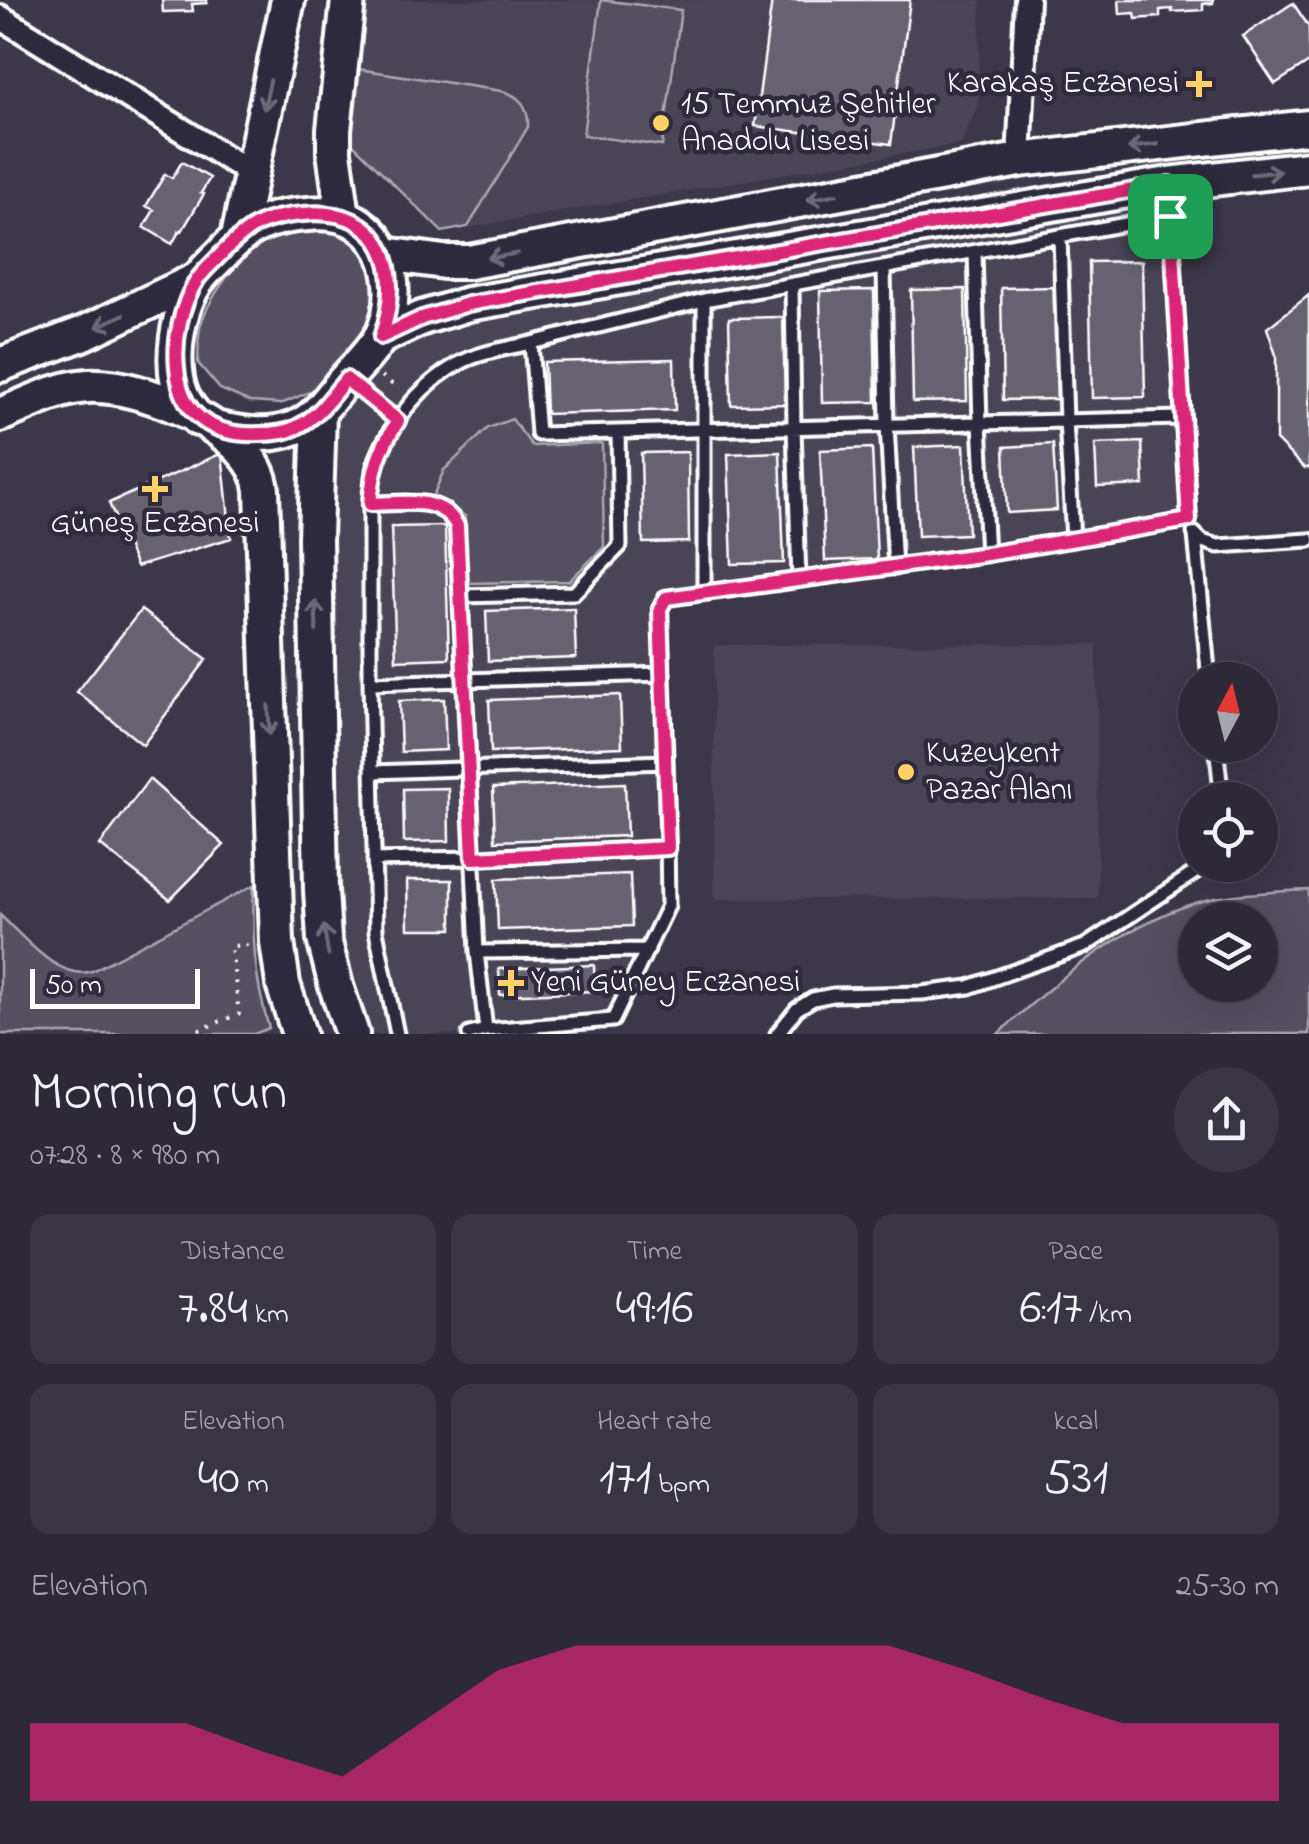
<!DOCTYPE html>
<html lang="en">
<head>
<meta charset="utf-8">
<style>
  body { margin:0; font-family:"Indie Flower",sans-serif; background:#393542; color:#f1f3f6; height:100vh; display:flex; flex-direction:column; font-size:38px; white-space:nowrap }
  * { box-sizing:border-box; margin:0 }
  p { font-size:32px; color:#a7a6ad }
  .icon { flex:none; width:55px; height:55px; fill:none; stroke:currentColor; stroke-width:2; stroke-linecap:round; stroke-linejoin:round }
  .map { position:relative; height:1034px; overflow:hidden }
  .side { display:flex; flex-direction:column; background:#2d2937; flex:1 }
  .side>* { flex:none }
  .needle { width:65px; rotate:7deg }
  .buttons { position:absolute; left:1178px; top:662px; display:grid; gap:20px }
  .buttons a { display:grid; place-items:center; width:100px; height:100px; border-radius:50%; background:#2d2937; box-shadow:0 10px 40px #0002,0 0 0 2px #484552; font-size:50px }
  .scale { position:absolute; left:30px; bottom:25px; width:170px; box-sizing:border-box; padding-left:10px; border:5px solid #fff; border-top:0; font-size:28px; line-height:35px; white-space:nowrap; color:#fff; -webkit-text-stroke:8px #2f2a3d; paint-order:stroke }
  .pin { position:absolute; display:grid; place-items:center; width:85px; height:85px; color:#fff; margin:-42px; border-radius:20px; box-shadow:0 5px 15px #0006 }
  .round { display:grid; place-items:center; flex:none; width:105px; height:105px; border-radius:52px; background:#393542 }
  .summary { display:flex; align-items:center; justify-content:space-between; height:170px; padding:0 30px }
  h1 { font-size:55px; font-weight:600; line-height:75px }
  .metrics { display:grid; grid-template-columns:repeat(3,1fr); gap:15px; height:170px; padding:10px 30px }
  .metrics div { display:grid; align-content:center; border-radius:20px; background:#393542; text-align:center }
  .metrics b { font-size:50px; font-weight:600 }
  .metrics small { font-size:28px; font-weight:400 }
  .metrics p { font-size:28px }
  .chart { height:280px; padding:20px 30px }
  .chart p { display:flex; justify-content:space-between }
  .chart svg { width:100%; height:180px; margin-top:10px; fill:#db2777; opacity:.7 }
  .map>svg:first-child { display:block }
  .built { fill:#494455 }
  .green { fill:#555060; stroke:#aaa8b0; stroke-width:2.5; fill-rule:evenodd }
  .building { fill:#666270; stroke:#fff; stroke-width:2.5 }
  .lines { fill:none; stroke-linecap:round; stroke-linejoin:round }
  .lane-casing { stroke:#fff; stroke-width:19 }
  .street-casing { stroke:#fff; stroke-width:30 }
  .secondary-casing { stroke:#fff; stroke-width:40 }
  .path { stroke:#fff; stroke-width:4; stroke-dasharray:2.5 8; stroke-linecap:butt }
  .lane { stroke:#2f2a3d; stroke-width:11 }
  .street { stroke:#2f2a3d; stroke-width:22 }
  .secondary { stroke:#2f2a3d; stroke-width:32 }
  .oneway { stroke:#6d6a77 }
  .route-casing { stroke:#fff; stroke-width:20 }
  .route { stroke:#db2777; stroke-width:12 }
  .poi-dot { fill:#ffd166; stroke:#2f2a3d; stroke-width:4 }
  .labels { text-anchor:middle; dominant-baseline:central; stroke-width:9; stroke-linejoin:round; paint-order:stroke }
  .poi-label { font-size:32px; fill:#fff; stroke:#2f2a3d; text-anchor:start }
</style>
</head>
<body>
<div class="map">
<svg width="1309" height="1034" viewBox="0 0 1309 1034">
  <rect width="100%" height="100%" fill="#3c3749"/>
  <filter id="ink" filterUnits="userSpaceOnUse"><feTurbulence type="fractalNoise" baseFrequency=".01" numOctaves="2"/><feDisplacementMap in="SourceGraphic" scale="20" xChannelSelector="R" yChannelSelector="G"/><feConvolveMatrix kernelMatrix="1 2 1 2 8 2 1 2 1" color-interpolation-filters="sRGB"/></filter>
  <g filter="url(#ink)">
    <!-- built -->
    <path class="built" d="M367,0H981L978,106L961,144L442,232L349,140Z
      M1169,184L1189,520L663,600L668,906L613,1020L469,1034H352L336,986L319,412L381,337Z
      M1097,644L1098,898L714,899V645Z"/>
    <!-- green -->
    <path class="green" d="M601,0L681,10L662,146L583,135Z
      M358,69L502,91C521,96 529,107 528,127L468,227L442,232L349,140Z
      M329,223L360,236L375,270L373,307L361,338L312,391L281,404L250,402L220,389L198,363C199,351 197,336 201,324C212,287 258,233 297,225C307,223 319,224 329,223Z
      M512,419L532,446L602,443L604,547L569,581L467,583L465,516L433,496L444,470L488,428Z
      M254,885C252,937 254,978 269,1028L254,1034H0V915C23,936 59,982 92,971Z
      M1309,890V1034H998C1056,981 1118,927 1195,903C1227,893 1275,892 1309,890ZM1195,920H1260V985H1195Z"/>
    <!-- building -->
    <path class="building" d="M162,0H207V3L192,4L193,11L163,12Z
      M772,0H910L891,144L755,126Z
      M1119,0H1213V3L1203,4V10L1172,12V9L1160,10V17L1136,19L1135,13L1120,14Z
      M1293,3L1309,27V62L1275,84L1243,36Z
      M182,162L210,178L201,193L204,194L182,231L180,230L172,244L144,227L154,210L146,206L165,174L172,178Z
      M1142,261L1145,397L1092,398L1089,262Z
      M1055,287L1057,399L1003,400L1001,288Z
      M965,289L967,401L913,402L911,290Z
      M874,290L876,402L822,403L820,291Z
      M1309,295V468H1304L1276,440V355L1267,328Z
      M783,317L785,404L731,405L729,318Z
      M674,359L675,410L546,414L544,362Z
      M1142,442L1144,485L1097,487L1095,444Z
      M1053,444L1057,510L1007,513L1004,447Z
      M964,445L968,534L918,536L914,447Z
      M872,448L877,559L825,561L820,450Z
      M688,452L689,542L643,543L641,453Z
      M780,452L784,563L732,564L728,454Z
      M222,453L231,538L136,567L109,503Z
      M445,526L449,658L396,660L391,527Z
      M574,608L576,658L488,661L486,611Z
      M141,610L207,659L143,745L77,692Z
      M620,695L622,747L491,752L489,700Z
      M444,699L446,750L401,752L399,701Z
      M149,779L224,845L170,900L100,845Z
      M625,783L627,836L495,841L493,788Z
      M448,788L449,841L404,842L403,789Z
      M630,874L632,926L498,930L496,879Z
      M407,880H452V929H408Z
      M594,965L595,991L500,995L499,969Z"/>
    <g class="lines">
      <defs>
        <path id="lane" d="M1171,216L704,300L531,343L538,434L1181,418
          M1060,236L1066,421L1073,539
          M975,252L980,423L987,554
          M884,268L887,425L895,568
          M792,285L794,428L799,580
          M704,300V592
          M370,504C400,503 441,494 457,526L477,952L486,1030
          M1194,533L1202,541L1218,546L1309,540
          M1195,535L1209,680
          M461,596L574,593L620,546L618,432
          M370,683L663,674
          M1216,745L1222,800
          M372,772L666,762
          M374,860L473,858L668,848
          M477,952L648,950
          M397,1034L376,931L370,683V504C371,489 371,472 377,458C392,419 426,379 464,361C485,351 509,348 531,343
          M469,1034L486,1030L613,1020L668,906L666,762L660,609L666,598L987,554L1189,520L1169,186
          M777,1034L797,1009L813,999L833,995L922,993L969,987L1085,946L1206,865"/>
        <path id="street" d="M0,17L251,173
          M1019,160L1027,0"/>
        <path id="secondary" d="M343,216L334,152V130L348,0
          M238,237L288,0
          M385,254L444,262H469L1019,160L1309,127
          M381,337L422,318L468,304L1169,184L1309,168
          M0,365L84,333L198,279
          M319,412L315,538L321,890L324,939L336,986L352,1034
          M0,415C28,404 57,388 88,386C141,383 256,430 262,490L277,942L283,984L299,1034
          M198,419C193,413 188,407 184,400C167,368 177,305 200,277C206,269 214,262 221,255C232,243 242,233 256,226C272,218 291,215 308,214C326,212 344,214 359,224C394,248 399,298 382,334C373,351 356,367 343,382C329,399 316,420 294,428C269,438 244,434 219,429"/>
      </defs>
      <!-- lane casing -->
      <use href="#lane" class="lane-casing"/>
      <!-- street casing -->
      <use href="#street" class="street-casing"/>
      <!-- secondary casing -->
      <use href="#secondary" class="secondary-casing"/>
      <!-- path -->
      <path class="path" d="M382,376L398,389
        M367,396L383,408
        M189,1034L239,1014L231,946L248,945"/>
      <!-- lane -->
      <use href="#lane" class="lane"/>
      <!-- street -->
      <use href="#street" class="street"/>
      <!-- secondary -->
      <use href="#secondary" class="secondary"/>
    </g>
    <!-- one-way arrows -->
    <defs><path id="oneway-shaft" d="M-6 0H5M1.5-3L5.5 0L1.5 3" fill="none" stroke-width="1.6" stroke-linecap="round" stroke-linejoin="round" transform="scale(2.5)"/></defs>
    <g class="oneway">
      <use href="#oneway-shaft" transform="translate(267 95) rotate(102)"/>
      <use href="#oneway-shaft" transform="translate(1143 146) rotate(173)"/>
      <use href="#oneway-shaft" transform="translate(1266 173) rotate(-6)"/>
      <use href="#oneway-shaft" transform="translate(822 197) rotate(170)"/>
      <use href="#oneway-shaft" transform="translate(502 256) rotate(170)"/>
      <use href="#oneway-shaft" transform="translate(110 321) rotate(155)"/>
      <use href="#oneway-shaft" transform="translate(316 616) rotate(-91)"/>
      <use href="#oneway-shaft" transform="translate(269 720) rotate(88)"/>
      <use href="#oneway-shaft" transform="translate(326 940) rotate(-99)"/>
    </g>
  </g>
  <g class="lines" filter="url(#ink)">
    <defs>
      <path id="route" d="M1169,184L1189,520L987,554L666,598L660,609L668,848L473,858L457,526C441,494 400,504 370,504C373,469 379,450 398,421L346,379C332,396 318,417 297,427C286,433 273,434 260,434C213,436 181,417 177,368C174,339 181,305 197,280C204,270 215,261 223,252C234,241 245,231 259,224C273,218 289,215 303,214C385,206 404,271 381,337L422,318L468,304Z"/>
    </defs>
    <!-- route casing -->
    <use href="#route" class="route-casing"/>
    <!-- route -->
    <use href="#route" class="route"/>
  </g>
  <!-- markers -->
  <g class="poi-dot">
    <path d="M1194 69h10v10h10v10h-10v10h-10v-10h-10v-10h10z"/>
    <circle cx="661" cy="123" r="10"/>
    <path d="M150 474h10v10h10v10h-10v10h-10v-10h-10v-10h10z"/>
    <circle cx="906" cy="772" r="10"/>
    <path d="M506 968h10v10h10v10h-10v10h-10v-10h-10v-10h10z"/>
  </g>
  <g class="labels">
    <!-- poi labels -->
    <g class="poi-label">
      <text x="1179" y="84" text-anchor="end">Karakaş Eczanesi</text>
      <text x="681" y="105">15 Temmuz Şehitler<tspan x="681" dy="37">Anadolu Lisesi</tspan></text>
      <text x="155" y="524" text-anchor="middle">Güneş Eczanesi</text>
      <text x="926" y="754">Kuzeykent<tspan x="926" dy="37">Pazar Alanı</tspan></text>
      <text x="531" y="983">Yeni Güney Eczanesi</text>
    </g>
  </g>
</svg>
<div class="buttons">
<a><svg class="needle" viewBox="-14 -14 28 28"><path d="M0-13l5 13h-10z" fill="#e53935"/><path d="M0 13l5-13h-10z" fill="#a7a6ad"/></svg></a>
<a><svg class="icon" aria-label="locate" viewBox="0 0 24 24"><circle cx="12" cy="12" r="6"/><path d="M12 2v4M12 18v4M2 12h4M18 12h4"/></svg></a>
<a><svg class="icon" aria-label="layers" viewBox="0 0 24 24"><path d="M12 4l9 5-9 5-9-5zM3 14l9 5 9-5"/></svg></a>
</div>
<div class="scale">50 m</div>
<div class="pin" style="left:1170px;top:216px;background:#1e9e55"><svg class="icon" aria-label="arrive" viewBox="0 0 24 24"><path d="M6 21V4h12l-3 4 3 4H6"/></svg></div>
</div>
<section class="side">
<div class="summary"><div><h1>Morning run</h1><p>07:28 · 8 × 980 m</p></div><a class="round"><svg class="icon" aria-label="share" viewBox="0 0 24 24"><path d="M12 15V3M7 8l5-5 5 5M5 13v7h14v-7"/></svg></a></div>
<div class="metrics">
<div><p>Distance</p><b>7.84<small> km</small></b></div>
<div><p>Time</p><b>49:16</b></div>
<div><p>Pace</p><b>6:17<small> /km</small></b></div>
</div>
<div class="metrics">
<div><p>Elevation</p><b>40<small> m</small></b></div>
<div><p>Heart rate</p><b>171<small> bpm</small></b></div>
<div><p>kcal</p><b>531</b></div>
</div>
<div class="chart"><p><span>Elevation</span>25–30 m</p>
<svg viewBox="0 0 160 44" preserveAspectRatio="none"><path d="M0 44V25L10 25L20 25L30 32L40 38L50 25L60 12L70 6L80 6L90 6L100 6L110 6L120 12L130 19L140 25L150 25L160 25V44z"/></svg>
</div>
</section>
</body>
</html>
